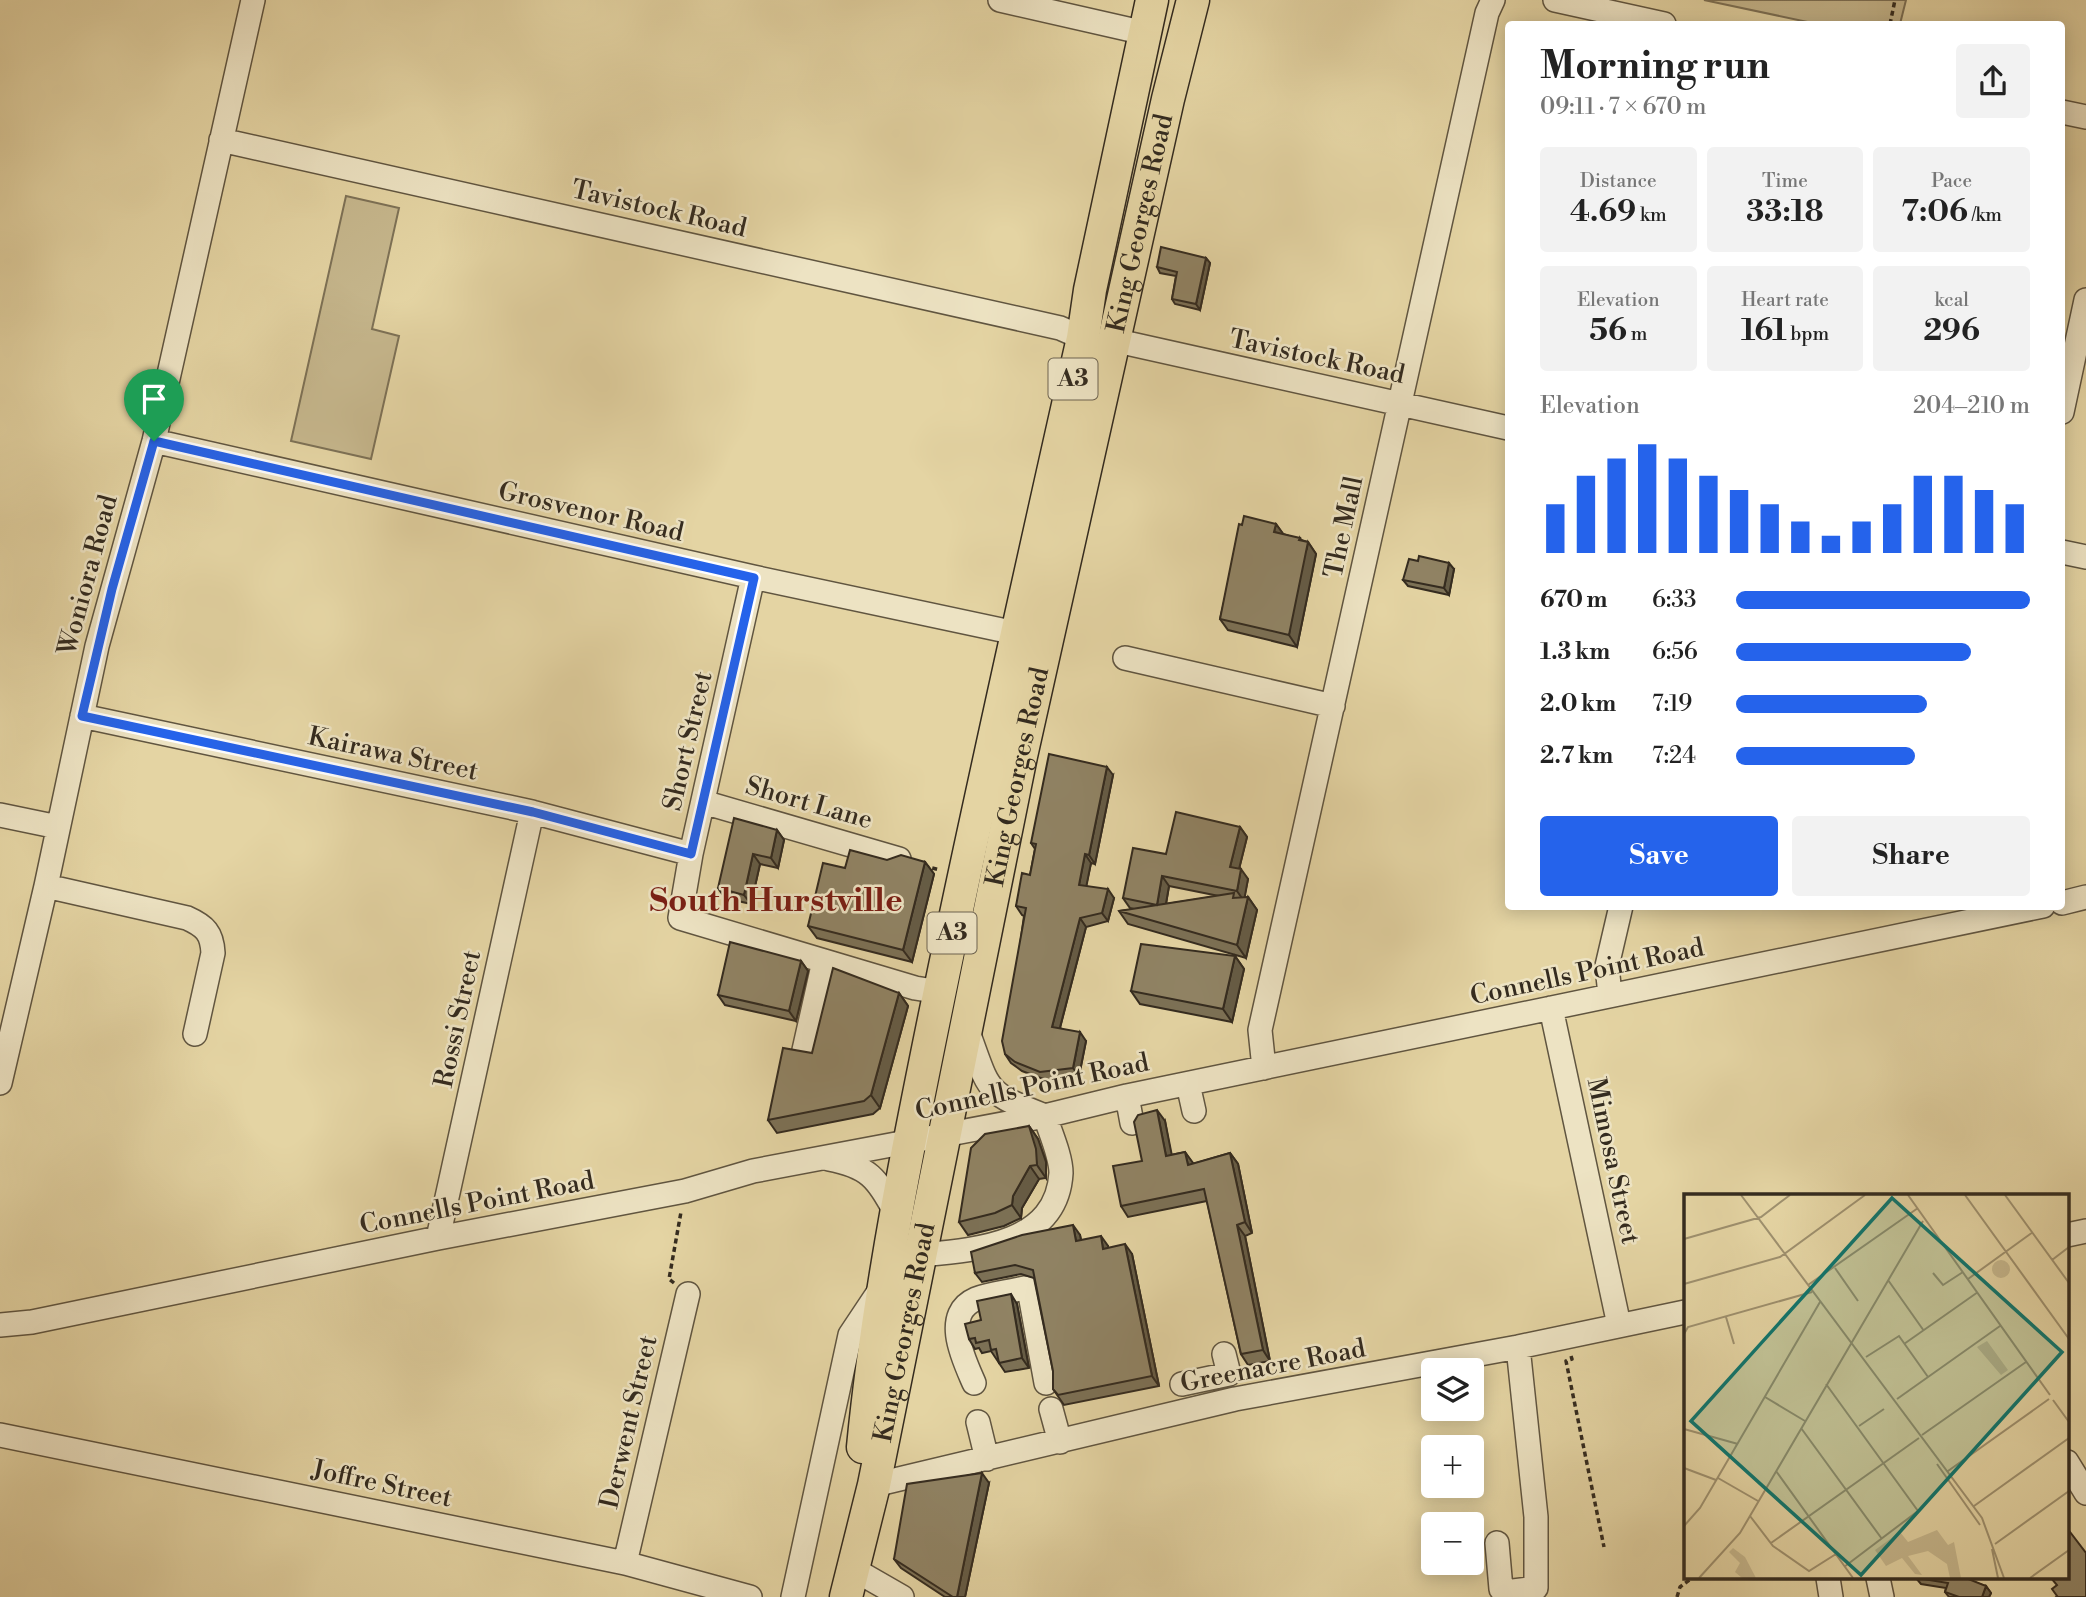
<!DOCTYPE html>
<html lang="en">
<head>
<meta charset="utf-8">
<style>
  body { margin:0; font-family:"Libre Bodoni",serif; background:#f2f2f2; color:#222; height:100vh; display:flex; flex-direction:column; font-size:26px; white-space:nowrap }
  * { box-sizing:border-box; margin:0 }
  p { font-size:23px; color:#767676 }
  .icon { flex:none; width:38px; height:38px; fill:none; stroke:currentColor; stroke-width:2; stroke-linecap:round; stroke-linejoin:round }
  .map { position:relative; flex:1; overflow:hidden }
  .panel { position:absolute; left:1505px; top:21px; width:560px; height:889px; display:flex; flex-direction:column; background:#fff; border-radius:7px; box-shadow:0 4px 18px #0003 }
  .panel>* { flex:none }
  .tools { position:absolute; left:1421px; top:1358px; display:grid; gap:14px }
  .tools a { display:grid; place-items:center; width:63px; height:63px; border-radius:7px; background:#fff; box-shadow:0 4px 18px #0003; font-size:35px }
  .pin { position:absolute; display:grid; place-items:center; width:60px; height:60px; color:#fff; margin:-72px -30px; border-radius:50% 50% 50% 0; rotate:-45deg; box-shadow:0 0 7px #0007 }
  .pin .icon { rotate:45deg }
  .round { display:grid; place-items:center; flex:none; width:74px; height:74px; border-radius:7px; background:#f2f2f2 }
  .head { display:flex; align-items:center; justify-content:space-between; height:119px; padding:0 35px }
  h1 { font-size:38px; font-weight:700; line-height:52px }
  .metrics { display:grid; grid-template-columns:repeat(3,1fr); gap:10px; height:119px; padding:7px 35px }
  .metrics div { display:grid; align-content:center; border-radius:7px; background:#f2f2f2; text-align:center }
  .metrics b { font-size:30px; font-weight:700 }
  .metrics small { font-size:19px; font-weight:400 }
  .metrics p { font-size:19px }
  .chart { height:196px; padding:14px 35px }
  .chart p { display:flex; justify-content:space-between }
  .chart svg { width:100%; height:126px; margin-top:7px; stroke:#2563eb; stroke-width:6 }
  .button { display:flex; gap:14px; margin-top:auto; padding:14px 35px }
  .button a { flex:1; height:80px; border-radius:7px; background:#2563eb; color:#fff; font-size:28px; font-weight:700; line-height:80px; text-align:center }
  .button a+a { background:#f2f2f2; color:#222 }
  ul { padding:0 35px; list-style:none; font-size:23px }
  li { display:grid; grid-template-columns:112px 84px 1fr; align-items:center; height:52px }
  li i { height:18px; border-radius:9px; background:#2563eb }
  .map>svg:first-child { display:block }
  .green { fill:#c6b78d; stroke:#7d7156; stroke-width:2 }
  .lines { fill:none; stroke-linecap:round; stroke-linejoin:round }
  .minor-casing { stroke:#605540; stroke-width:26 }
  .highway-casing { stroke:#342b1f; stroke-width:35 }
  .path { stroke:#342b1f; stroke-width:3.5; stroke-dasharray:5 3.5; stroke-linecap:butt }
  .minor { stroke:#ede3c3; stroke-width:23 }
  .highway { stroke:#e4d4a3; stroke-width:32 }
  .wall { fill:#7c7156; stroke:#342b1f; stroke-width:2; fill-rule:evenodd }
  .shaded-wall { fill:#655c46; stroke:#342b1f; stroke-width:2 }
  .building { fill:#908364; stroke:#342b1f; stroke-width:2 }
  .route-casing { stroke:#fff; stroke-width:14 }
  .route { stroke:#2563eb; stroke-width:9 }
  .labels { text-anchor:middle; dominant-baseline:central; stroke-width:5; stroke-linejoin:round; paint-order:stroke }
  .shield { fill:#ede3c3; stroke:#6c6250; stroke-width:2 }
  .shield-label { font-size:24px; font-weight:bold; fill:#342b1f }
  .street-label { font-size:26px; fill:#342b1f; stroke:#ede3c3 }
  .district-label { font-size:33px; font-weight:bold; fill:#7a1f14; stroke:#ede3c3 }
  .inset-road { fill:none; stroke:#9e906e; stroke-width:2 }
  .view { fill:#0f766e; fill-opacity:0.15; stroke:#0f766e; stroke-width:3.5 }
  .inset-edge { fill:none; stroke:#342b1f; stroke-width:3.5 }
</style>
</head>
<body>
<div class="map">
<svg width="2086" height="1597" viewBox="0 0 2086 1597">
  <rect width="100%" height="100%" fill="#e4d4a3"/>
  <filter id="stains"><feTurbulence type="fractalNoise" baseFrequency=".00286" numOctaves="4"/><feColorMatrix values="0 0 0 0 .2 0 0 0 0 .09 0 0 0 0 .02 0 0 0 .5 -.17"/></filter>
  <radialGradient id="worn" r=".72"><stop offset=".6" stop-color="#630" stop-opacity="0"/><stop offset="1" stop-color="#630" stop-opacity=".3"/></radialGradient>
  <!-- green -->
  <path class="green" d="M1704,0H1906L1900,24H1817Z
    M346,196L399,208L372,329L399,336L371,459L291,441Z"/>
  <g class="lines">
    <defs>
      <path id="minor" d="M1000,0L1145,33
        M1555,0L1664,24
        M2062,112L2086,117
        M221,140L1060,328L1083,338
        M1113,340L1508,428
        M2062,412L2086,300
        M154,441L753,577L1016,633
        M2062,552L2086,557
        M753,577L691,854L680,918L915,988L940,992
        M1125,658L1333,706
        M82,716L532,812L691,854
        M703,802L899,859
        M0,815L58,827
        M46,886L187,918C205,926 212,933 213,953L195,1034
        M2062,903L2086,897
        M1610,995L1607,966L1621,906
        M1551,1008L1619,1325
        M968,1032C990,1092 984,1092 1045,1116
        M804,1050L824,961
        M1264,1068L1260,1030L1487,13L1493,0
        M0,1083L46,886L97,646L154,441L253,0
        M1188,1084L1194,1111
        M1127,1096L1132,1123
        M829,1159C870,1167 876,1178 896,1213
        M2067,1235L2086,1231
        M438,1238L532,812
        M919,1255C975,1250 1057,1245 1061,1173C1061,1156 1050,1132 1045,1116
        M0,1325L32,1322L438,1238L685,1191L753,1171L1045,1116L1127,1096L2043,906
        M974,1383C964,1360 941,1314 976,1299C990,1293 1009,1292 1024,1288L1029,1289L1046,1383
        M1182,1384L1229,1374L1224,1354
        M1051,1409L1060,1442
        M978,1422L987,1459
        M0,1435L625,1563L750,1597
        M2067,1462L2086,1493
        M874,1485L1235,1399L1518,1347L1685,1312
        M1497,1543L1501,1589L1505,1592L1536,1588V1517L1518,1347
        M625,1563L688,1294
        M855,1570L902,1597
        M1828,1578L1831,1597
        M1878,1578L1882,1597
        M793,1597L850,1335L880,1290"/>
      <g id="highway">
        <path d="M863,1447C879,1284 912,1126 945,966C989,756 1036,547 1083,338L1090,290L1152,0"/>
        <path id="s1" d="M846,1597L874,1485L1021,756L1168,99L1193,0"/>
      </g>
    </defs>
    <!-- minor casing -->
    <use href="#minor" class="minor-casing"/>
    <!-- highway casing -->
    <use href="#highway" class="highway-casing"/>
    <!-- path -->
    <path class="path" d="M1890,24L1895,0
      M924,866L940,870
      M674,1283L669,1279L681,1212
      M1571,1356L1572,1359L1566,1361L1604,1547
      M1677,1597L1680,1587L1692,1578"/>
    <!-- minor -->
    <use href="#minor" class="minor"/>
    <!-- highway -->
    <use href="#highway" class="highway"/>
  </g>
  <!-- wall -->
  <path class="wall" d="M1206,258L1210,263L1200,310L1175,304L1172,299L1176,276L1160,273L1157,267Z
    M1276,524L1283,534L1308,542L1316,554L1297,647L1228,630L1220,619L1242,525Z
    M1454,569L1449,595L1408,586L1403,580Z
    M1113,775L1095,864L1091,863L1086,886L1114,898L1108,921L1086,927L1060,1028L1086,1041L1079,1076L1046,1080L1022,1071L1011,1063L1005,1054L1024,916L1022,915L1016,906L1030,875L1035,849L1031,843Z
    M1240,827L1247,837L1239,869L1248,879L1244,898L1248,897L1257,910L1246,958L1128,924L1119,911L1134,909L1130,908L1123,898L1166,854ZM1169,886L1219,896L1166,904Z
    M777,830L784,840L778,868L760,864L751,904L725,898L718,888Z
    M887,860L925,862L934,874L912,962L817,938L808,926L845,868Z
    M1235,956L1244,969L1232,1022L1140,1004L1131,991Z
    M801,961L808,971L796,1021L725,1005L718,995Z
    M899,993L908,1006L880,1108L873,1114L777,1133L768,1120L812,1053Z
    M1165,1121L1171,1155L1185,1152L1193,1164L1230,1153L1238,1164L1252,1233L1245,1236L1270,1361L1248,1365L1241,1354L1207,1201L1128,1217L1121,1206L1142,1161Z
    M1029,1126L1038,1139L1046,1162V1178L1039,1179L1022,1208L1021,1218L1004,1226L968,1235L959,1222Z
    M1080,1235L1081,1240L1108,1246V1248L1132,1254L1159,1386L1064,1405L1053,1389V1371L1034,1278L1021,1274L982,1282L975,1273Z
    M1017,1304L1029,1368L1005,1372L991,1351L982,1353L979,1348L975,1349L969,1339L981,1320Z
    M989,1483L965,1597H945L901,1568L894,1559Z
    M1916,1578L1971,1581L1986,1586L1991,1593L1989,1597H1949L1945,1592L1946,1588L1921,1584Z"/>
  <!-- shaded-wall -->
  <path class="shaded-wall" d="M1206,258L1210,263L1200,310L1196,304Z
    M1276,524L1284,535L1274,532Z
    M1300,538L1307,548L1308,542L1316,554L1297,647L1289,635Z
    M1449,563L1454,569L1449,595L1444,588Z
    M1107,767L1113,775L1095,864L1089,855Z
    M1240,827L1247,837L1237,877L1230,867Z
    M777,830L784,840L778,868L771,858Z
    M753,854L760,864L751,904L744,895Z
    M1085,854L1091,863L1085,893L1079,885Z
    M925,862L934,874L912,962L903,950Z
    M1241,869L1248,879L1244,901L1237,891Z
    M1162,876L1169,886L1164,915L1157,905Z
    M1108,889L1114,898L1108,921L1102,913Z
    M1248,897L1257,910L1246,958L1237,945Z
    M1080,918L1086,927L1058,1035L1052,1027Z
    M1235,956L1244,969L1232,1022L1223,1009Z
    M801,961L808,971L796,1021L789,1011Z
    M899,993L908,1006L880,1108L871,1095Z
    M1080,1032L1086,1041L1079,1076L1073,1068Z
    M1157,1110L1165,1121L1174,1166L1166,1156Z
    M1029,1126L1038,1139L1046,1162V1178L1037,1165Z
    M1185,1152L1193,1163L1196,1176L1188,1165Z
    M1230,1153L1238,1164L1252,1233L1245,1222Z
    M1030,1166L1039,1179L1022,1208L1021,1218L1012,1205L1013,1196Z
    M1073,1225L1080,1235L1083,1251L1076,1241Z
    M1237,1225L1245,1236L1270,1361L1263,1350Z
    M1101,1236L1108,1246L1110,1258L1103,1249Z
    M1125,1244L1132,1254L1159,1386L1152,1376Z
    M1011,1294L1017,1304L1029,1368L1022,1358Z
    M982,1473L989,1483L965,1597H957Z
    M1986,1586L1991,1593L1989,1597H1982Z"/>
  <!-- building -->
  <path class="building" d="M1161,247L1206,258L1196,304L1172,299L1177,272L1157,267Z
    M1244,516L1276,524L1274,532L1300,538L1299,540L1308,542L1289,635L1220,619L1239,524L1242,525Z
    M1419,556L1449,563L1444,588L1403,580L1409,559L1418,561Z
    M1049,754L1107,767L1089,855L1085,854L1079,885L1108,889L1102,913L1080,918L1052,1027L1080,1032L1073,1068L1040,1072L1015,1062L1005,1054L1002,1041L1026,908L1016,906L1022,873L1030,875L1036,844L1031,843Z
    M1176,812L1240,827L1230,867L1241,869L1237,891L1162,876L1157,905L1123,898L1133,848L1166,854Z
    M734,818L777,830L771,858L753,854L744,895L718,888Z
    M850,850L887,860L901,855L925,862L903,950L808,926L823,863L845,868Z
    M1234,893L1233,898L1248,897L1237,945L1119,911Z
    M730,942L801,961L789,1011L718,995Z
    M1141,944L1235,956L1223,1009L1131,991Z
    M833,968L899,993L871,1095L864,1101L768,1120L783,1048L812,1053Z
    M1157,1110L1166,1156L1185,1152L1188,1165L1230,1153L1245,1222L1237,1225L1263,1350L1241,1354L1204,1189L1121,1206L1113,1166L1142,1161L1134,1122L1138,1115Z
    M1029,1126L1036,1149L1037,1165L1030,1166L1013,1196L1012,1205L995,1213L959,1222L971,1148L985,1134Z
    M1073,1225L1076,1241L1101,1236L1103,1249L1125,1244L1152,1376L1058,1395L1053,1389V1371L1033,1270L1015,1265L975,1273L971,1252L1022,1235Z
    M1011,1294L1022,1358L999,1363L996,1349L991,1350L989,1340L976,1343L975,1338L969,1339L965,1324L981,1320L977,1301Z
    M982,1473L957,1597H953L894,1559L907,1484Z
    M2067,1528L2086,1553V1597H2056L2057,1596L2052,1589L2057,1585L2051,1578H2067Z
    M1917,1578H1966L1986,1586L1982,1597H1959L1945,1592L1948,1583Z"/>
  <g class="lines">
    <defs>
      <path id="route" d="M154,441L754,578L691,854L533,812L82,716L112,589Z"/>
    </defs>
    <!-- route casing -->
    <use href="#route" class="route-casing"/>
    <!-- route -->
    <use href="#route" class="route"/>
  </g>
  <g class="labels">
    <!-- shield labels -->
    <g class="shield">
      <rect x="1048.5" y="358.5" width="49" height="41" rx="5"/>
      <rect x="927.5" y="912.5" width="49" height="41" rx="5"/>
    </g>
    <g class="shield-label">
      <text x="1073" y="379">A3</text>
      <text x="952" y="933">A3</text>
    </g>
    <!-- street labels -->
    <g class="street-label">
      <text transform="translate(659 209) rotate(13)">Tavistock Road</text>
      <text stroke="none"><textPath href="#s1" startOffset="1405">King Georges Road</textPath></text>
      <text transform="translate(1317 357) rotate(12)">Tavistock Road</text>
      <text transform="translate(591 512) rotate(13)">Grosvenor Road</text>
      <text transform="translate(1344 527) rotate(-78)">The Mall</text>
      <text transform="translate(88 575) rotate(-75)">Woniora Road</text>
      <text transform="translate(688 741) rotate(-77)">Short Street</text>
      <text transform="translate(393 754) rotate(12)">Kairawa Street</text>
      <text stroke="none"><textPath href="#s1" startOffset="838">King Georges Road</textPath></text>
      <text transform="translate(809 803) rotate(16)">Short Lane</text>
      <text transform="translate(1587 972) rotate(-12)">Connells Point Road</text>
      <text transform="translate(458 1019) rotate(-78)">Rossi Street</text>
      <text transform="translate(1032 1087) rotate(-12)">Connells Point Road</text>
      <text transform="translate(1613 1161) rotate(78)">Mimosa Street</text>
      <text transform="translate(477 1203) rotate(-11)">Connells Point Road</text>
      <text stroke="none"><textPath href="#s1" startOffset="271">King Georges Road</textPath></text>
      <text transform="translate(1273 1366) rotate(-11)">Greenacre Road</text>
      <text transform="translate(629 1422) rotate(-77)">Derwent Street</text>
      <text transform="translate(382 1484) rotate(12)">Joffre Street</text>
    </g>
    <!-- district labels -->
    <g class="district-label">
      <text x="776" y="901">South Hurstville</text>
    </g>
  </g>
  <!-- overview -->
  <g transform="translate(1684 1194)">
    <rect width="385" height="385" fill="#e4d4a3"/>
    <path d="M308 75a9 9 0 1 1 18 0a9 9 0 1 1-18 0ZM303,147L324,176L317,181L293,153ZM253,336L264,351L270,348L277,384H266L263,370L244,357L224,362L238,381L231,380L218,364L202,372L191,356L216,338L224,348ZM49,354L61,363L72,384H58L51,378L56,369L45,358Z" fill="#c6b78d"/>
    <path class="inset-road" d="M57,1L298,324L320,384M224,1L366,201M281,1L385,145M321,1L385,89M0,45L77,23L106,1M368,66L385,53M151,74L174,107M249,79L259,91L279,78M284,85L349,38M204,86L240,137M0,90L96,63L181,1M124,91L234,14M42,123L50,150M0,140L4,133L128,98M220,150L294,98M182,163L215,142L244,183M0,168V190M142,190L234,317L160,373M81,203L121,227M213,205L316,132M369,206L385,228M175,232L200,215M117,234L198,345M0,235L54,250M238,241L342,168M253,270L296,331M0,274L32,286M92,277L169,384M264,277L365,205M34,284L74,307M290,312L385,244M66,322L89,352L125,377L152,360M0,332L16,314L136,108M87,349L235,244M311,350L385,297M308,355L314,384M15,384L56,339L239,27M346,384L385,356"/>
    <path class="view" d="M208,4L378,158L177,381L7,227Z"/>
    <rect width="385" height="385" class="inset-edge"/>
  </g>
  <rect width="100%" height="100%" filter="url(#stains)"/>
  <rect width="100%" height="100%" fill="url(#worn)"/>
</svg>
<div class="tools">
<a><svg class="icon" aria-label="layers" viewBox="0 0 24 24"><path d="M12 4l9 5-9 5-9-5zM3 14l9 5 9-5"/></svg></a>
<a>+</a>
<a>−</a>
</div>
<div class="pin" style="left:154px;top:441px;background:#1e9e55"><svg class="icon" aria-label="arrive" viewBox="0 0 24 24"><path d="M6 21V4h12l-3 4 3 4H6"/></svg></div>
<section class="panel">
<div class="head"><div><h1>Morning run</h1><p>09:11 · 7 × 670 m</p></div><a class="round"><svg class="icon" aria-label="share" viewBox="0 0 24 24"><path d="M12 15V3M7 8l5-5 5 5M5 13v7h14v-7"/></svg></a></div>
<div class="metrics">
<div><p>Distance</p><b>4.69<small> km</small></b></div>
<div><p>Time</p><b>33:18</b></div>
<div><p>Pace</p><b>7:06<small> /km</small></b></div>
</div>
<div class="metrics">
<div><p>Elevation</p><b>56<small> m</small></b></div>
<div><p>Heart rate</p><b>161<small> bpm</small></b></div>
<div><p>kcal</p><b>296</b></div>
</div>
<div class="chart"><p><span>Elevation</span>204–210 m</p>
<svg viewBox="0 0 160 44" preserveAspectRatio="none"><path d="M5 44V27M15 44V17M25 44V11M35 44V6M45 44V11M55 44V17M65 44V22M75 44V27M85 44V33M95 44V38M105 44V33M115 44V27M125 44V17M135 44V17M145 44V22M155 44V27"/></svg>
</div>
<ul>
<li><b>670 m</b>6:33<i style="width:100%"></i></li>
<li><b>1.3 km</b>6:56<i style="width:80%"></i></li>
<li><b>2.0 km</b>7:19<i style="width:65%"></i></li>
<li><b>2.7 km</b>7:24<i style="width:61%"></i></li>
</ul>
<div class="button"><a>Save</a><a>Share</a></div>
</section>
</div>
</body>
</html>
